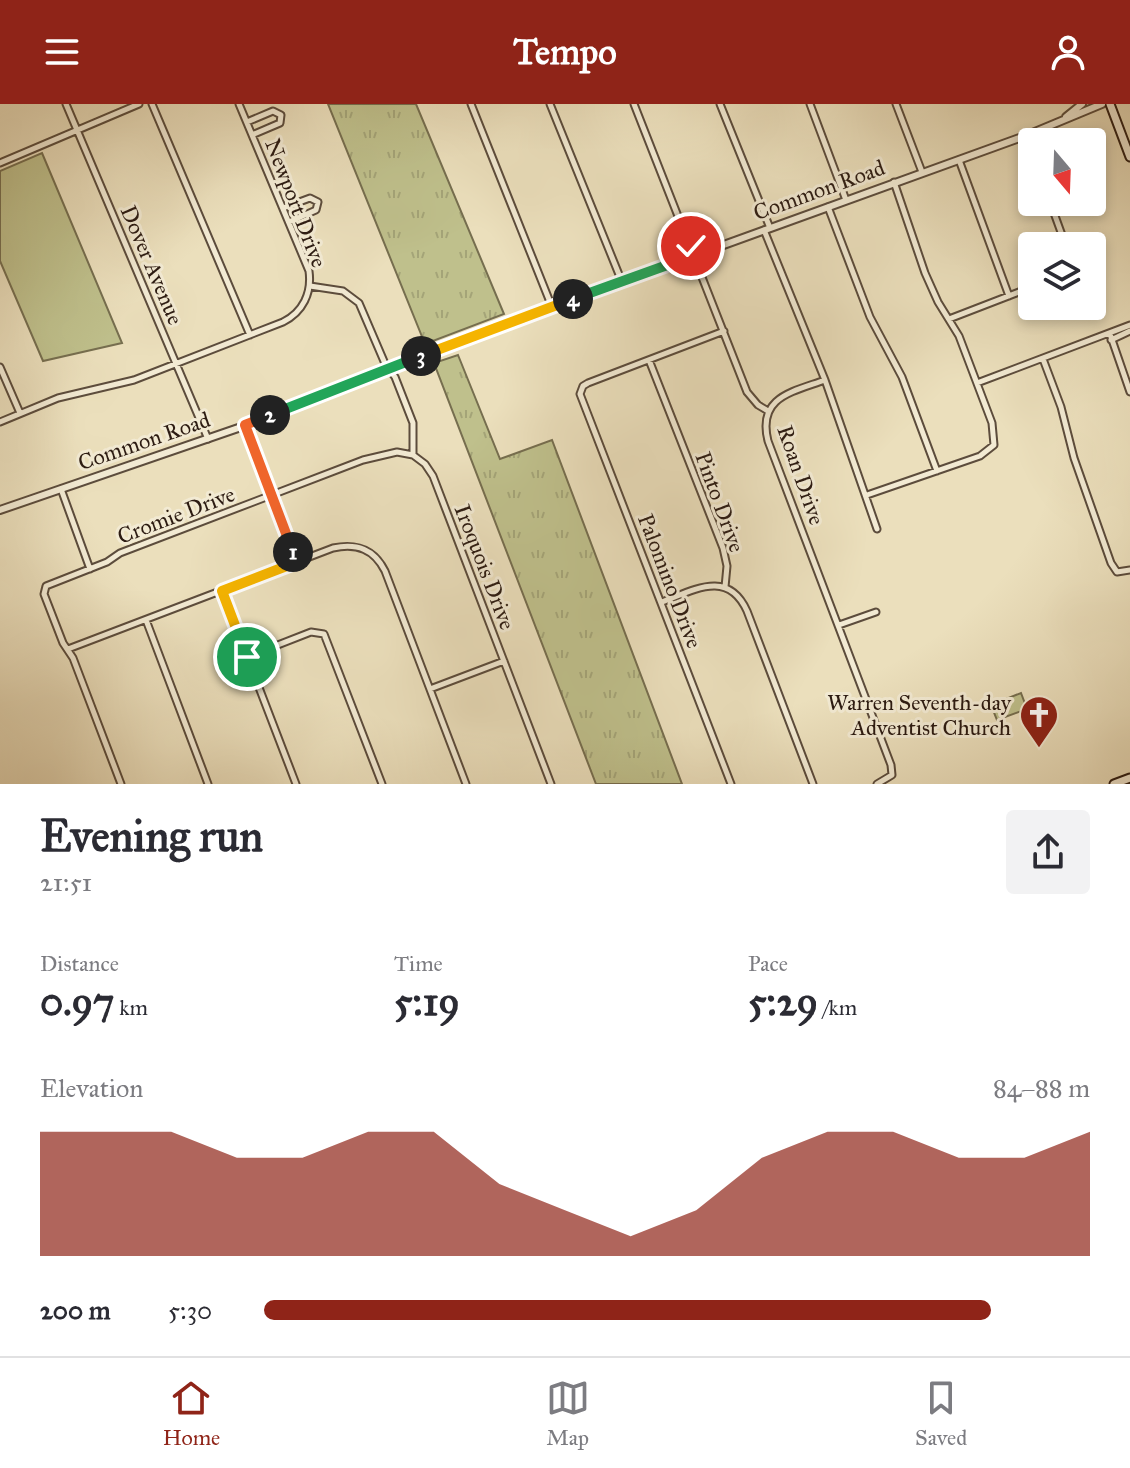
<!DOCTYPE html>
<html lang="en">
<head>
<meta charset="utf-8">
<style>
  body { margin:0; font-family:"IM FELL Great Primer",serif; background:#f2f2f3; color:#2b2b33; height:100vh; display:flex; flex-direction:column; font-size:30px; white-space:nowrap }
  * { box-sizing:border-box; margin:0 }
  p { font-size:26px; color:#7c7c81 }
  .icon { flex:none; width:44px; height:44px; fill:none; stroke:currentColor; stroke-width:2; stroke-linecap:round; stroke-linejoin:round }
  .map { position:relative; height:680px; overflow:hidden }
  .panel { display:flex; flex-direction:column; background:#fff; flex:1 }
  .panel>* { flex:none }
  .needle { width:52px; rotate:161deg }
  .fabs { position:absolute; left:1018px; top:24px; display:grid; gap:16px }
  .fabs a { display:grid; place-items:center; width:88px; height:88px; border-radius:8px; background:#fff; box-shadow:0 4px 12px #0003; font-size:40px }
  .pin { position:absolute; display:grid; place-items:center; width:68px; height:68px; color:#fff; margin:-34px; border:4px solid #fff; border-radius:50%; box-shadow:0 2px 8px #0007 }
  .km { position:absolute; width:40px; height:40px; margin:-20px; border-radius:50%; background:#222; color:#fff; font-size:22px; line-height:40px; text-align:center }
  .round { display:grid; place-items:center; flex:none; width:84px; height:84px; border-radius:8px; background:#f2f2f3 }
  .summary { display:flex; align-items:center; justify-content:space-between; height:136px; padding:0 40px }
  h1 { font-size:44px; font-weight:700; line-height:60px }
  .stats { display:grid; grid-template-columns:repeat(3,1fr); gap:12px; height:136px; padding:8px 40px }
  .stats div { display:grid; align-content:center }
  .stats b { font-size:40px; font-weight:700 }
  .stats small { font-size:22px; font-weight:400 }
  .stats p { font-size:22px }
  .chart { height:224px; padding:16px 40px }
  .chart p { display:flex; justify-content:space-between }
  .chart svg { width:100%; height:144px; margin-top:8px; fill:#8f2418; opacity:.7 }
  ul { padding:0 40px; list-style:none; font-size:26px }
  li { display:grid; grid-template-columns:128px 96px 1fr; align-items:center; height:60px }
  li i { height:20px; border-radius:10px; background:#8f2418 }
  header { display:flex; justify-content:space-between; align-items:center; height:104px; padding:0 40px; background:#8f2418; color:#fff; font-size:36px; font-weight:700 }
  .menu { display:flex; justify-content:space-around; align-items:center; height:112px; border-top:2px solid #e1e1e2; background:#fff; font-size:22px; color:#7c7c81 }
  .menu a { display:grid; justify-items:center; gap:4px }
  .menu .on { color:#8f2418 }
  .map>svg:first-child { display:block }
  .grass { fill:url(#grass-tufts); stroke:#766e4f; stroke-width:2 }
  .green { fill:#bfc08c; stroke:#766e4f; stroke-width:2 }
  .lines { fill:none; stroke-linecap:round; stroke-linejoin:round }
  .minor-casing { stroke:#5c4c3c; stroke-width:9 }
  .tertiary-casing { stroke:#5c4c3c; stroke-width:10 }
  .secondary-casing { stroke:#2c1b12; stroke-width:11 }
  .minor { stroke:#f2ead3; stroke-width:5 }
  .tertiary { stroke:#f2ead3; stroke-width:6 }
  .secondary { stroke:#f2ead3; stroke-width:7 }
  .split-1-casing { stroke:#fff; stroke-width:16 }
  .split-2-casing { stroke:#fff; stroke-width:16 }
  .split-3-casing { stroke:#fff; stroke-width:16 }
  .split-4-casing { stroke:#fff; stroke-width:16 }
  .split-5-casing { stroke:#fff; stroke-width:16 }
  .split-1 { stroke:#f5b400; stroke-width:10 }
  .split-2 { stroke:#f0652b; stroke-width:10 }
  .split-3 { stroke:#22a559; stroke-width:10 }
  .split-4 { stroke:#f5b400; stroke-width:10 }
  .split-5 { stroke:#22a559; stroke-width:10 }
  .labels { text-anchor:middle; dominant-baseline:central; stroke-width:6; stroke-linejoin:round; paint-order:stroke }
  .street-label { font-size:22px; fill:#2c1b12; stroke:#f2ead3 }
  .poi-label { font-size:22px; fill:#2c1b12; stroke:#f2ead3; text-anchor:end }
</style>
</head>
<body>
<header><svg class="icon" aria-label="menu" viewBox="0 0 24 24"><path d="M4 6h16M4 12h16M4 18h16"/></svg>Tempo<svg class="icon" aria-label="person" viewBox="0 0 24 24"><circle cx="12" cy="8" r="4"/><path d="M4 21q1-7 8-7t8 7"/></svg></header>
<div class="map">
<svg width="1130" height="680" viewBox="0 0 1130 680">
  <defs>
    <pattern id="grass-tufts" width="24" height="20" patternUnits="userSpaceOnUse" patternTransform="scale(2)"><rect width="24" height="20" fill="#bfc08c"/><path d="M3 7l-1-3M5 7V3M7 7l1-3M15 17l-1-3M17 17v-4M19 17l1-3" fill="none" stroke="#a4a478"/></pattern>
  </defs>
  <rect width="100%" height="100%" fill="#ebdfbc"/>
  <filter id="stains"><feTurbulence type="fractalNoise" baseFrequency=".0025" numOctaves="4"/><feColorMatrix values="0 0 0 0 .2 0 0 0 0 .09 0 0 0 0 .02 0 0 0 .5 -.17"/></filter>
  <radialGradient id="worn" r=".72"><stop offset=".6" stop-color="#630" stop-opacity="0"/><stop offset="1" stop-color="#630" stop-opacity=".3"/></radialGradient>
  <!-- grass -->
  <path class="grass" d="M328,0H416L504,210L425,240Z
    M458,251L500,355L552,336L682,680H596L434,259Z"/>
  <!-- green -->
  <path class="green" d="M42,49L122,239L43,257L0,157V67Z
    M1021,589L1027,605L997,616L991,601Z"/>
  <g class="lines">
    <defs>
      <path id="minor" d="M66,0L208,335
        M152,0L250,231
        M471,0L552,203
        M550,0L622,178
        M634,0L747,288L758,301L768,307
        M720,0L770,124
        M810,0L846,96
        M896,0L922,68
        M247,18L273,7L281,11L280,19L252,31
        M1025,32L1032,51
        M959,56L1009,192
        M0,59L139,0
        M1050,98L1066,142
        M828,103L870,213L902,273L937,367
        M283,104L310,94L318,98L316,106L289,118
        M764,126L825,276L877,425
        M310,182L343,187L359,199L386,262L395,273L413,319V351L425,360L433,372L551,680
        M949,215L1032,183
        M724,227L588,279L583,282L580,290L731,680
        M1110,230L1130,288
        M1111,236L1130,227
        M1043,255L1061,303L1074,354L1111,459L1117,468L1130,466
        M649,256L723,444L727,462L725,483
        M0,263L20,309
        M825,276C792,288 757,293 768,337L891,661L892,671L877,680
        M977,279L1130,221
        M0,318L58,294L134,276L283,218C303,208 312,189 309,167L239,0
        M245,321L297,458
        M61,385L90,465
        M867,391L980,352L994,341L992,319L959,232L938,198L925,169L894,78
        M222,487L296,680
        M662,498C694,486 728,465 747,507L813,680
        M146,516L208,680
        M839,521L876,508
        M68,545L333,444C357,439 374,445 385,467L466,680
        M247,553L311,528L324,530L382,680
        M430,585L504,557
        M121,680L73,554L63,539L44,490L46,482L107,458L120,449L363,356L397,348L413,351"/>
      <path id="tertiary" d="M1066,13L1082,0
        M0,406L247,321L508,219L1025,32L1102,0"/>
      <path id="secondary" d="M1110,0L1130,53
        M1114,680L1130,674"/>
    </defs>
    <!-- minor casing -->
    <use href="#minor" class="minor-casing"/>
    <!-- tertiary casing -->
    <use href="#tertiary" class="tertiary-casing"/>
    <!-- secondary casing -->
    <use href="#secondary" class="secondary-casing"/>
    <!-- minor -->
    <use href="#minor" class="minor"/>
    <!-- tertiary -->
    <use href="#tertiary" class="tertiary"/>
    <!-- secondary -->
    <use href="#secondary" class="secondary"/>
  </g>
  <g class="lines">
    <defs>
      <path id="split-1" d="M247,553L222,487L297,458L293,448"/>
      <path id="split-2" d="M270,311L245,321L293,448"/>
      <path id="split-3" d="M270,311L421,252"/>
      <path id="split-4" d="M421,252L573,195"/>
      <path id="split-5" d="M573,195L695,151L691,142"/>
    </defs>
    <!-- split-1 casing -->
    <use href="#split-1" class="split-1-casing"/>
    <!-- split-2 casing -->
    <use href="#split-2" class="split-2-casing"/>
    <!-- split-3 casing -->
    <use href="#split-3" class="split-3-casing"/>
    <!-- split-4 casing -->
    <use href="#split-4" class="split-4-casing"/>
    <!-- split-5 casing -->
    <use href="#split-5" class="split-5-casing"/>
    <!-- split-1 -->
    <use href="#split-1" class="split-1"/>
    <!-- split-2 -->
    <use href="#split-2" class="split-2"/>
    <!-- split-3 -->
    <use href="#split-3" class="split-3"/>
    <!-- split-4 -->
    <use href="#split-4" class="split-4"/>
    <!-- split-5 -->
    <use href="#split-5" class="split-5"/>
  </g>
  <!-- icons -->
  <defs>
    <symbol id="church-pin" viewBox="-11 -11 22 30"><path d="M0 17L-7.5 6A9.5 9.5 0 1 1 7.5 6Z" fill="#8f2418" stroke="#f2ead3"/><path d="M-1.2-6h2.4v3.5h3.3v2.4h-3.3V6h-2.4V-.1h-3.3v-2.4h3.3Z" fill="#fff"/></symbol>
  </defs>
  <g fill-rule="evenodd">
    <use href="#church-pin" x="1017" y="589" width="44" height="60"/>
  </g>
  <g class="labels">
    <!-- street labels -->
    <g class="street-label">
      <text transform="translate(819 86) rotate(-20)">Common Road</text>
      <text transform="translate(296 99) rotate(69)">Newport Drive</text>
      <text transform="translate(152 161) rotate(67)">Dover Avenue</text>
      <text transform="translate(144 337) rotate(-19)">Common Road</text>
      <text transform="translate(801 371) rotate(71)">Roan Drive</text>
      <text transform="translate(720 398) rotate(70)">Pinto Drive</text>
      <text transform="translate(176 411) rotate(-21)">Cromie Drive</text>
      <text transform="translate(485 463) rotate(69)">Iroquois Drive</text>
      <text transform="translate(670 477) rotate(69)">Palomino Drive</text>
    </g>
    <!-- poi labels -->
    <g class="poi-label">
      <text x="1011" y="598">Warren Seventh-day<tspan x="1011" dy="25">Adventist Church</tspan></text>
    </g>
  </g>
  <rect width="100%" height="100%" filter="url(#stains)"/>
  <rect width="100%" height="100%" fill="url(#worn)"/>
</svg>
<div class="fabs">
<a><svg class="needle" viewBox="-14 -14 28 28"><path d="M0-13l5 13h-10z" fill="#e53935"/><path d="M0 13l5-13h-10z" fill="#7c7c81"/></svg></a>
<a><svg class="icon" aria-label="layers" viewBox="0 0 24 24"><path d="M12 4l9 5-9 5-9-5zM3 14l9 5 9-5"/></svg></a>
</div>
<div class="pin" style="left:247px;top:553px;background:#1e9e55"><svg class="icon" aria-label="arrive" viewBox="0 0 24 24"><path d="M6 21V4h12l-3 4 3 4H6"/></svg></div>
<div class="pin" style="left:691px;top:142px;background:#d93025"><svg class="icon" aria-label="check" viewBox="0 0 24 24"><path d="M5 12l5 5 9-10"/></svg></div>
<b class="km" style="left:293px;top:448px">1</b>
<b class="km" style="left:270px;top:311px">2</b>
<b class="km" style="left:421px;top:252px">3</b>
<b class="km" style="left:573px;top:195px">4</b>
</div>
<section class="panel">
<div class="summary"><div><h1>Evening run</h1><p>21:51</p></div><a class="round"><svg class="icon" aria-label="share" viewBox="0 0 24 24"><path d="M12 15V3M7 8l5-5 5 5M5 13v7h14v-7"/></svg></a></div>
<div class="stats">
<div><p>Distance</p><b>0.97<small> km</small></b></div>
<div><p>Time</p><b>5:19</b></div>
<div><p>Pace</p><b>5:29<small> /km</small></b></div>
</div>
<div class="chart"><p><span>Elevation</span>84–88 m</p>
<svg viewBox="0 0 160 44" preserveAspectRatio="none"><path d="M0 44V6L10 6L20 6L30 14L40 14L50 6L60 6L70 22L80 30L90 38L100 30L110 14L120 6L130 6L140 14L150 14L160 6V44z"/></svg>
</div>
<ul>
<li><b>200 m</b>5:30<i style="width:88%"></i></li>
</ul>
</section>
<nav class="menu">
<a class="on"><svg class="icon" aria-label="home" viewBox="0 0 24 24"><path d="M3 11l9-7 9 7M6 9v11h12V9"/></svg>Home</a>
<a><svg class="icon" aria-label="map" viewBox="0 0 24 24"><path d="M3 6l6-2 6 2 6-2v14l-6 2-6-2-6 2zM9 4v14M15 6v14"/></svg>Map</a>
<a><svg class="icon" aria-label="saved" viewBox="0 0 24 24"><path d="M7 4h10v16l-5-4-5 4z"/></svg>Saved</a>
</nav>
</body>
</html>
